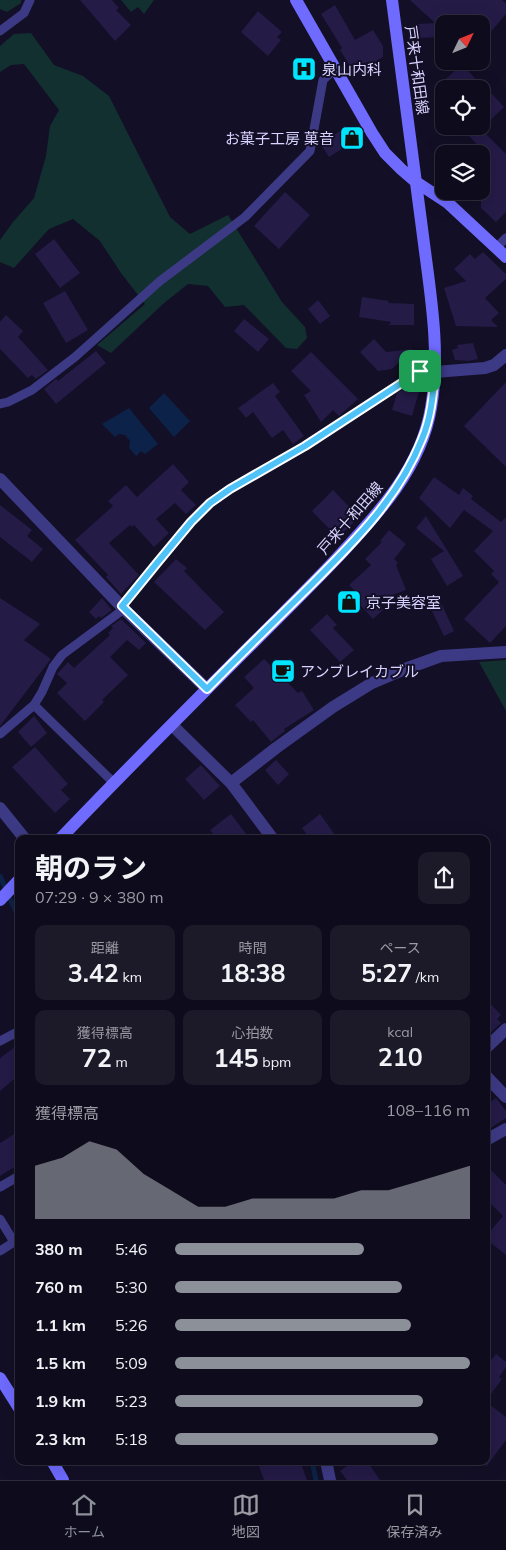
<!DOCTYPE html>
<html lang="ja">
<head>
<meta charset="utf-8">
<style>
  body { margin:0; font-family:Mulish,"Noto Sans JP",sans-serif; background:#1c1929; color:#f1f3f6; height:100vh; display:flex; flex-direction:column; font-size:19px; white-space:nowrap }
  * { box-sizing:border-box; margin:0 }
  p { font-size:16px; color:#9b9ba3 }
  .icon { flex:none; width:28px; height:28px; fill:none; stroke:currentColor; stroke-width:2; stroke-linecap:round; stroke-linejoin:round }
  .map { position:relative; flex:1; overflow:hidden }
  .drawer { position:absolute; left:15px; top:835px; width:475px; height:630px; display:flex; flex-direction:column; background:#0e0b1c; border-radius:10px; box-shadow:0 5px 20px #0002,0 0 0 1px #2e2b3b }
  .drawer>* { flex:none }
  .needle { width:32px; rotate:47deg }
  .controls { position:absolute; left:435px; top:15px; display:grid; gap:10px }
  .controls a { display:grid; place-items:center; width:55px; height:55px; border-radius:10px; background:#0e0b1c; box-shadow:0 5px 20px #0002,0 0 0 1px #2e2b3b; font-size:25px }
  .pin { position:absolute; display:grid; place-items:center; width:42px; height:42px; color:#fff; margin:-21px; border-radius:10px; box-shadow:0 2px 8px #0006 }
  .round { display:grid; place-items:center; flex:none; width:52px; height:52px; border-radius:10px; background:#1c1929 }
  .head { display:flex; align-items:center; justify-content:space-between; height:85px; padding:0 20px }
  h1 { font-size:28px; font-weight:700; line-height:38px }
  .metrics { display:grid; grid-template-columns:repeat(3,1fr); gap:8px; height:85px; padding:5px 20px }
  .metrics div { display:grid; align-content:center; border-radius:10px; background:#1c1929; text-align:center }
  .metrics b { font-size:25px; font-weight:700 }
  .metrics small { font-size:14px; font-weight:400 }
  .metrics p { font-size:14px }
  .chart { height:140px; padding:10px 20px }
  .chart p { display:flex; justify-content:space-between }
  .chart svg { width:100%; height:90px; margin-top:5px; fill:#8c9099; opacity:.7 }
  ul { padding:0 20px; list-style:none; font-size:16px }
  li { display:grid; grid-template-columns:80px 60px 1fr; align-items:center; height:38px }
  li i { height:12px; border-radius:6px; background:#8c9099 }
  .tab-bar { display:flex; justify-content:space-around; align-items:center; height:70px; border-top:1px solid #2e2b3b; background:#0e0b1c; font-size:14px; color:#9b9ba3 }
  .tab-bar a { display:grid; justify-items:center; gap:2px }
  .tab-bar .active { color:#8c9099 }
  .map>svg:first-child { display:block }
  .green { fill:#12302f }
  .water { fill:#0c2248 }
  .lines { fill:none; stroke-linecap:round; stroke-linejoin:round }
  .stream { stroke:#0c2248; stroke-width:5 }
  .building { fill:#241b47 }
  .lane { stroke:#3d3a85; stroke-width:9 }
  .street { stroke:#3d3a85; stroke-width:12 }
  .secondary { stroke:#6f6bff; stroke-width:12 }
  .route-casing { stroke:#fff; stroke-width:10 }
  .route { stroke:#4fc3f7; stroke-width:6 }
  .labels { text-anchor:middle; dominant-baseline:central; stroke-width:4; stroke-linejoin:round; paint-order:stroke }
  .poi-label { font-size:15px; fill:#d9d4ff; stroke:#130f26; text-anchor:start }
  .street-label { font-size:15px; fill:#d9d4ff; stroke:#130f26 }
</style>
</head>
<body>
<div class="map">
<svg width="506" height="1480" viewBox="0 0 506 1480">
  <rect width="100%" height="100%" fill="#130f26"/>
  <!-- green -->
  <path class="green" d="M0,0H21V3L7,12L0,9Z
    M121,0H154L144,14L138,7L131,12Z
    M31,33L54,65L83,76L109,96L170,217L190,234L228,215L282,302L305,327L307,338L297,349L286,348L244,305L225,307L208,286L188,284L163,304L111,353L97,345L145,304L121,273L100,241L73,219L49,229L14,268L0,262V240L13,222L34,198L46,156L50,126L59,110L24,64L11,65L0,72V46L14,34Z
    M506,660V711L479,662Z"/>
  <!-- water -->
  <path class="water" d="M164,393L190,421L174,437L149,408Z
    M129,408L158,444L145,454L141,451L136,456L129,448L130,441L125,435L119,434L115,437L102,424Z"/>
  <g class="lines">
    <!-- stream -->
    <path class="stream" d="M0,876L19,919
      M312,1461L316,1480"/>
  </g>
  <!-- building -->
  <path class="building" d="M80,0H112L119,8L116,10L131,25L115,41Z
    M410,0H502L506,3V14L489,34L487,32L481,37V24H444V37L417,38L416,24L435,23Z
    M335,5L355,40L373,30L383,46V57L355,74L340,50L342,48L321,14Z
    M258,11L282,32L277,37L281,40L268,56L241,32Z
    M462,64L481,85V82L504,107L481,129V89H435Z
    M460,126H478L506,154V212L496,222L481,208V149Z
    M347,127L355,141L329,157L320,143Z
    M285,192L310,215L279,249L254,226Z
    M54,239L80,273L60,288L35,254Z
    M483,252L506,274V279L485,298L499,313L491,320L498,327L456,326L444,288L466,281L454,269L470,254L475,259Z
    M65,291L88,330L66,343L43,303Z
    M362,297L389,301L388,303L414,304V325H389L391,322L359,317Z
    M318,300L330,316L320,324L308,309Z
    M6,315L23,331L18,337L48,370L36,379L32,375L28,378L0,349V322Z
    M244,319L269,339L258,352L234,331Z
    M374,339L386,352L413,349L392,369L378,371L360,352Z
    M473,343L478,359L468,361L455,360L452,350L458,348L457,345Z
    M96,351L106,363L56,404L44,389L56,379L58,381Z
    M311,352L358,399L339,416L333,410L321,422L304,395L311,391L291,371Z
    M506,382V467L464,426Z
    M273,383L280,392L275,396L304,436L293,444L283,430L272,438L253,412L246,418L238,408Z
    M410,385L420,388L412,416L392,410L397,393Z
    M173,464L189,482L181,490L196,505L186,514L175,503L156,519L169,533L154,547L134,525L132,527L130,525L109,543L139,575L121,594L106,577L108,575L75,540L113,506L108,501L126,485L137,497Z
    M434,477L459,495L463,488L473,496L471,499L501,522L506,517V626L490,643L464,619L499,582L491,574L494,571L474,551L493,531L464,510L450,528L419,498Z
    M333,490L359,517L338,538L312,511Z
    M0,505L32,530L27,536L43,549L32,562L0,537Z
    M426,516L463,576L447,586L431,559L444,551L416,528Z
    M389,530L406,544L394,559L398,563L396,565L406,590L379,600L383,610L373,619L351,595L355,591L349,585L371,565L365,559L382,542L380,541Z
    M176,559L187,568L184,571L224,612L205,630L154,582Z
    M0,598L40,624L24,640L51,659L0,726Z
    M102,598L112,610L101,618L99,616L96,619L89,612Z
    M439,598L454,631L444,636L428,603Z
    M327,614L337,625L333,628L354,650L340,662L310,630Z
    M121,619L146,643L139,650L127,640L110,657L128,675L102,700L104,702L85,721L57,693L67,683L57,674L68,662L74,668L110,635L108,633L113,628L111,626Z
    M264,659L298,693L302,691L314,710L284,729L285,731L271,742L253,720L251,722L235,705L254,688L244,677Z
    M34,716L47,733L31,747L18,732Z
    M35,747L68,784L61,790L70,799L55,813L12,767Z
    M276,760L289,774L278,785L265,770Z
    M201,765L220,786L204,800L185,779Z
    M231,814L250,839H217L210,830Z
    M320,814L338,839H310L302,828Z
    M486,999L501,1015L497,1019L501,1023L487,1036Z
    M19,1044V1075L0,1091V1058Z
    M496,1098L506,1111V1118L486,1131V1105Z
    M19,1131V1164L0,1176V1143Z
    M486,1165L506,1185V1255L486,1239V1236L503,1216L486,1199Z
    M496,1354L506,1362V1367L499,1377L502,1379L486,1401V1366Z
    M486,1402L506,1417V1440L486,1467Z
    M257,1461H300L307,1480H264Z
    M354,1461H367L380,1480H347L340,1471Z"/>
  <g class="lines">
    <!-- lane -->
    <path class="lane" d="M0,31L24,13L30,0
      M496,248L506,238
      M0,404L8,402L32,390L75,357L160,281L245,217L310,151L323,80L335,69
      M122,606L157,563L191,522L210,503L230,489L305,446L420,371L435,372
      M34,705L114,783
      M0,734L34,705L42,692L53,667L62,655L124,609
      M0,1041L19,1031
      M0,1187L19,1176
      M0,1219L14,1242L0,1251"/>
    <!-- street -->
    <path class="street" d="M435,372L485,368L494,365L506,355
      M0,479L124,609L207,689
      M172,725L231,783L273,839
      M231,783L276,748L333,707L372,683L405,669L441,656L506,652
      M0,808L25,839
      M486,1048L506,1029
      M486,1076L506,1097
      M486,1140L506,1129
      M326,1461L330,1480"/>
    <!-- secondary -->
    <path class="secondary" d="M296,0L372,133L385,153L401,169L416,182L448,203L506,257
      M60,839C116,780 173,723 230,666C266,630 303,594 338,557C378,514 421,468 431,408C441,351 430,292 423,236C413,157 402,79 392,0
      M0,900L19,880
      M0,1378L19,1408
      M52,1461L63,1480"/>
  </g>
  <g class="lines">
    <defs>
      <path id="route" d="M420,371L435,372C433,395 431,418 422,439C398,500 350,546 304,592C272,624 239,656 207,689L122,606L157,563L191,522L210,503L230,489L305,446Z"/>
    </defs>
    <!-- route casing -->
    <use href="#route" class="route-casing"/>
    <!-- route -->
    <use href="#route" class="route"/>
  </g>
  <!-- icons -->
  <defs>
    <symbol id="hospital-square" viewBox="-11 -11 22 22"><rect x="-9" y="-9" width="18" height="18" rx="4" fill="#00e5ff" stroke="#130f26"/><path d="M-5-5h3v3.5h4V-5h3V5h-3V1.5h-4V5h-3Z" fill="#111"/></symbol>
    <symbol id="shop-square" viewBox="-11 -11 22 22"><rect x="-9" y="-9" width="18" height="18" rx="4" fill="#00e5ff" stroke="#130f26"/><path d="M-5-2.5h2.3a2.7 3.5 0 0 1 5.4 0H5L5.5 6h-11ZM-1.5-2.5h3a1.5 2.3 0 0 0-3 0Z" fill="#111"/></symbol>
    <symbol id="cafe-square" viewBox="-11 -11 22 22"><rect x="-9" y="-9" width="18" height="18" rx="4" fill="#00e5ff" stroke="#130f26"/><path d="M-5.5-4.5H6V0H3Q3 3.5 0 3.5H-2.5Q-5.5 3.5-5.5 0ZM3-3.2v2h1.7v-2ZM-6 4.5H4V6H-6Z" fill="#111"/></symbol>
  </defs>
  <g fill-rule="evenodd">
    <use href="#hospital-square" x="290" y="55" width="28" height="28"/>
    <use href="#shop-square" x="338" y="124" width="28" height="28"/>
    <use href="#shop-square" x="335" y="588" width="28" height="28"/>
    <use href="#cafe-square" x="269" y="657" width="28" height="28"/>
  </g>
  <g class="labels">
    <!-- poi labels -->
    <g class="poi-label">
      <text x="322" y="69">泉山内科</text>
      <text x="334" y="138" text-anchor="end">お菓子工房 菓音</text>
      <text x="366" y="602">京子美容室</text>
      <text x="300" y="671">アンブレイカブル</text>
    </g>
    <!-- street labels -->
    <g class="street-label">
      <text transform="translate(417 70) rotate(82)">戸来十和田線</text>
      <text transform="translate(350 518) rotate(-49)">戸来十和田線</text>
    </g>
  </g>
</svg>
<div class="controls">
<a><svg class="needle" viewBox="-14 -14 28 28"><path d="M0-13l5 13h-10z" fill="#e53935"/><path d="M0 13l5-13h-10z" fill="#9b9ba3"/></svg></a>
<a><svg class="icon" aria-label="locate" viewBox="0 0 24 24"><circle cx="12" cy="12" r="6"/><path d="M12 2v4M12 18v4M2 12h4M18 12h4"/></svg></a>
<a><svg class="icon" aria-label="layers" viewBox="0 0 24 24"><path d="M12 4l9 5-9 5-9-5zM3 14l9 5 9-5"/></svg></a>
</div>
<div class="pin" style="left:420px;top:371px;background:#1e9e55"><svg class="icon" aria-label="arrive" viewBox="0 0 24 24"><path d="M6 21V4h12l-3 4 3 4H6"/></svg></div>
<section class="drawer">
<div class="head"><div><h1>朝のラン</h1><p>07:29 · 9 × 380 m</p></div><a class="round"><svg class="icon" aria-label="share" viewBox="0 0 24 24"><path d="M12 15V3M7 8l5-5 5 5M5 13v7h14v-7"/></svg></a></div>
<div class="metrics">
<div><p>距離</p><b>3.42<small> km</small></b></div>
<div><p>時間</p><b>18:38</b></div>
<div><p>ペース</p><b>5:27<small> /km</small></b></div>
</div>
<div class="metrics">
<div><p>獲得標高</p><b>72<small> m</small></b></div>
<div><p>心拍数</p><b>145<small> bpm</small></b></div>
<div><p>kcal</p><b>210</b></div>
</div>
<div class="chart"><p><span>獲得標高</span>108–116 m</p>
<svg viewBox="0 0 160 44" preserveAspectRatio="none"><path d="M0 44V18L10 14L20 6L30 10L40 22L50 30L60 38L70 38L80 34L90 34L100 34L110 34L120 30L130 30L140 26L150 22L160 18V44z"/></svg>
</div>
<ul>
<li><b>380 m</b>5:46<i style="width:64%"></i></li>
<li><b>760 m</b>5:30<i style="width:77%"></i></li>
<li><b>1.1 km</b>5:26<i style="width:80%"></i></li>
<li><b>1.5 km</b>5:09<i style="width:100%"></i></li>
<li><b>1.9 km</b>5:23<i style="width:84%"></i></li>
<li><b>2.3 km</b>5:18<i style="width:89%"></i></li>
</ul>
</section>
</div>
<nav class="tab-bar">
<a class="active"><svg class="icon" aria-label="home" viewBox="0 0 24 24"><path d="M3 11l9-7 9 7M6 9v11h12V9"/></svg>ホーム</a>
<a><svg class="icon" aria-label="map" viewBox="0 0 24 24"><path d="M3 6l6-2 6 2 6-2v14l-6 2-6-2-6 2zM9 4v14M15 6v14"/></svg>地図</a>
<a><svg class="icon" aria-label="saved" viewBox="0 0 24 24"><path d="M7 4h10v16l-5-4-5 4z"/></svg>保存済み</a>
</nav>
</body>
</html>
